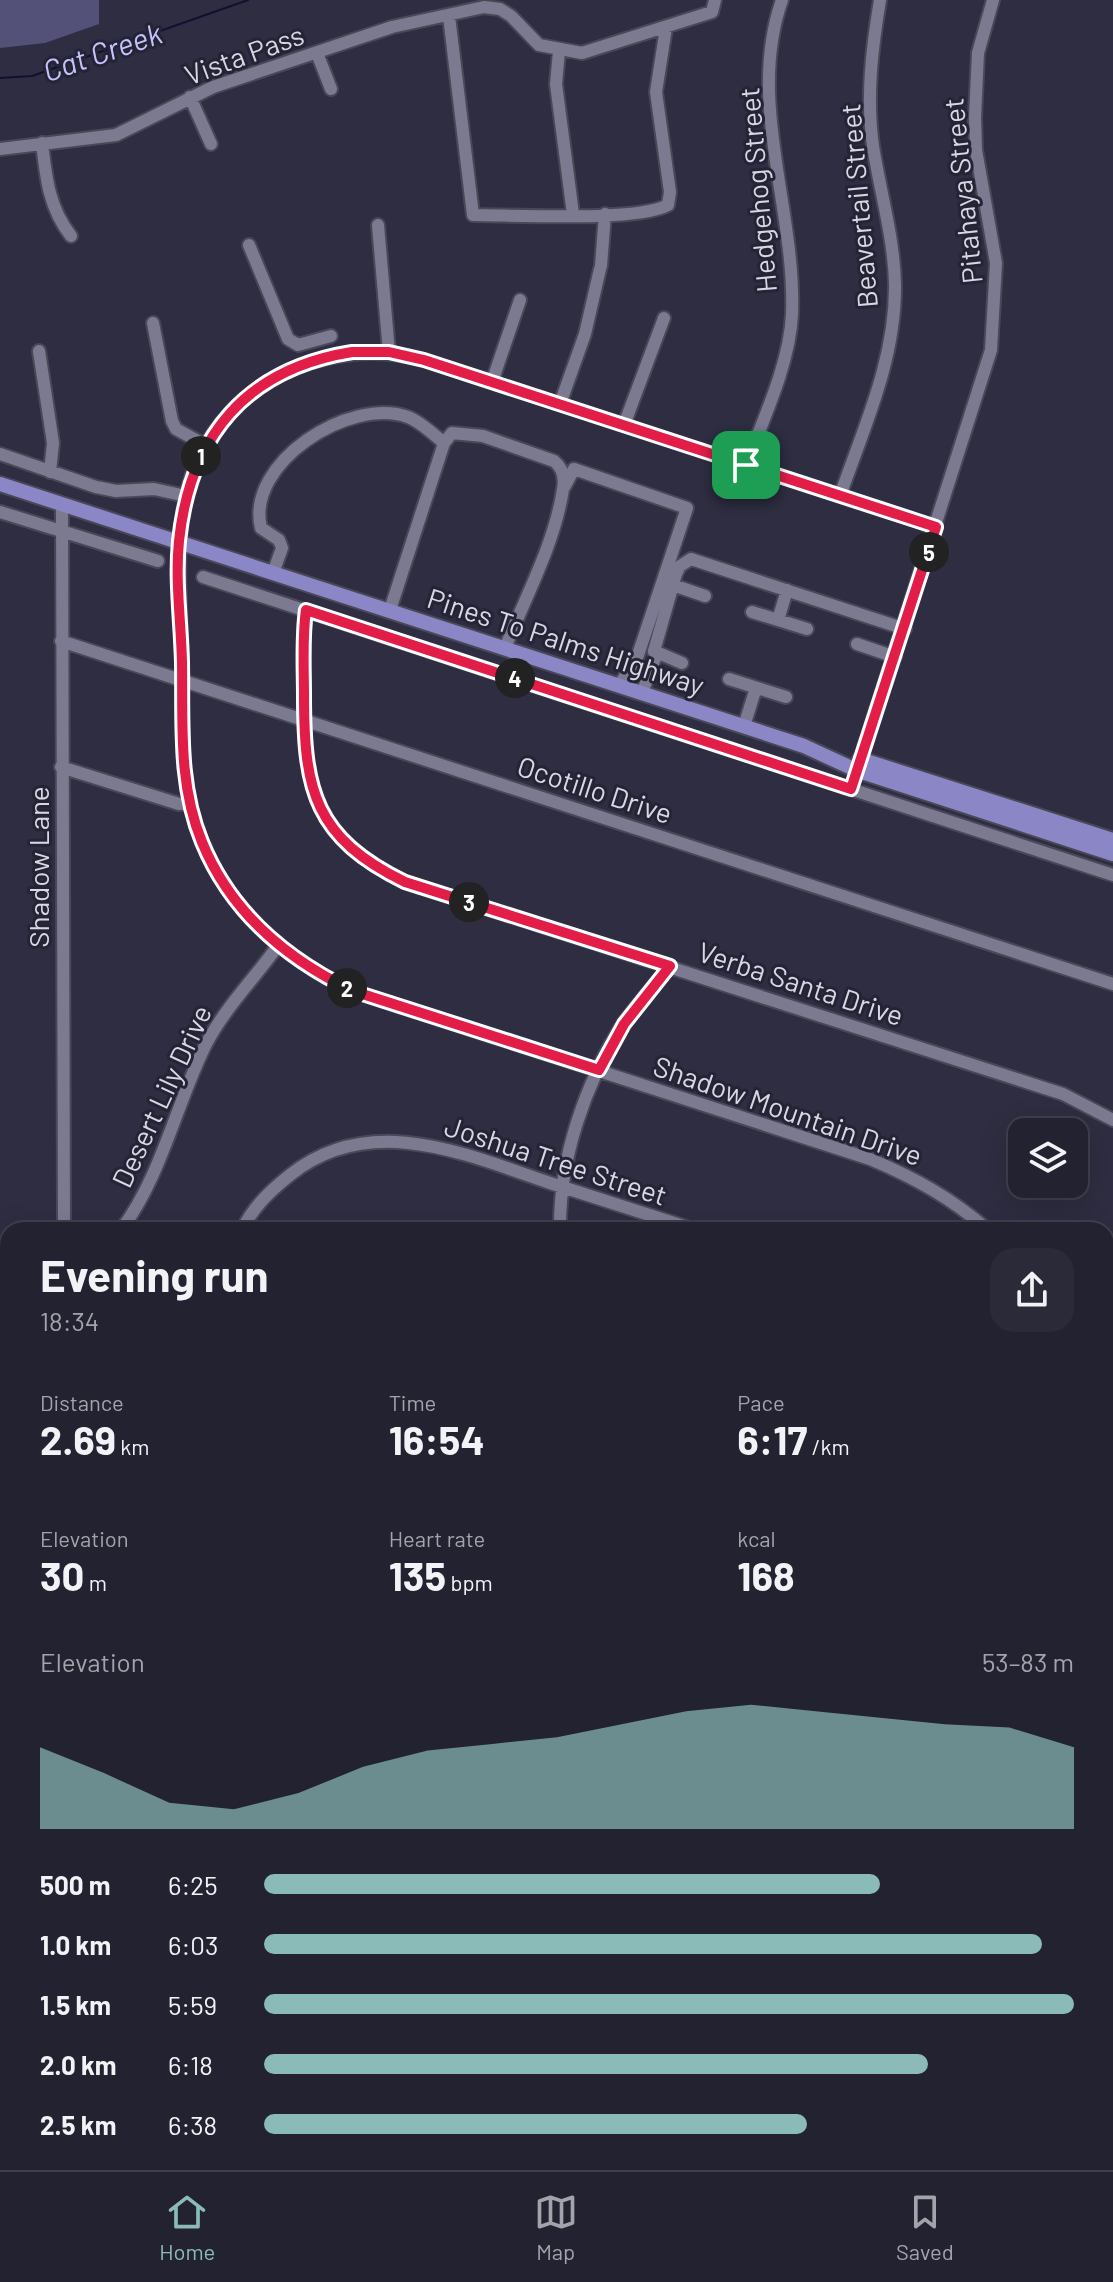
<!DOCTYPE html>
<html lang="en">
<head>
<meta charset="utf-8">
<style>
  body { margin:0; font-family:Barlow,sans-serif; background:#2a2a39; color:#f1f3f6; height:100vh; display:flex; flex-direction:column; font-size:30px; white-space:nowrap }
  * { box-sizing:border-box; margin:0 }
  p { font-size:26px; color:#a2a4ab }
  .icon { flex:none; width:44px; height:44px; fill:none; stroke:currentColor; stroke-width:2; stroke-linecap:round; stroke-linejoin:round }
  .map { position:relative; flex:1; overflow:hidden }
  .sheet { position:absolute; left:0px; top:1222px; width:1114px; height:948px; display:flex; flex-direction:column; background:#222231; border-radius:24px 24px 0 0; box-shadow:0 8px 32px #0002,0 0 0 2px #3f3f4d }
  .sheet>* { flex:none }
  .fabs { position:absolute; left:1008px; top:1118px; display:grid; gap:16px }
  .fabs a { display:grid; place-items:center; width:80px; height:80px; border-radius:16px; background:#222231; box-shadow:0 8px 32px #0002,0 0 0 2px #3f3f4d; font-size:40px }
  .pin { position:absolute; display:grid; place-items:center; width:68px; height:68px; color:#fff; margin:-34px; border-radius:16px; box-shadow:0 4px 12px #0006 }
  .km { position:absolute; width:40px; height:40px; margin:-20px; border-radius:50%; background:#222; color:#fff; font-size:22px; line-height:40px; text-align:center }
  .round { display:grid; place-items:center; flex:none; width:84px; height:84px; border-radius:24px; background:#2a2a39 }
  .head { display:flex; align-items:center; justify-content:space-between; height:136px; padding:0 40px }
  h1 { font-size:44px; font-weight:700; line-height:60px }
  .stats { display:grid; grid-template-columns:repeat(3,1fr); gap:12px; height:136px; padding:8px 40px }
  .stats div { display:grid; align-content:center }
  .stats b { font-size:40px; font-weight:700 }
  .stats small { font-size:22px; font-weight:400 }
  .stats p { font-size:22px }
  .chart { height:224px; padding:16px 40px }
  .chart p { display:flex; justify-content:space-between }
  .chart svg { width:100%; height:144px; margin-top:8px; fill:#8bbbb9; opacity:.7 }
  ul { padding:0 40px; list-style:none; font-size:26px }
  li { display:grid; grid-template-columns:128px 96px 1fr; align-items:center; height:60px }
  li i { height:20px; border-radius:10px; background:#8bbbb9 }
  .menu { display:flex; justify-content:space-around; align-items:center; height:112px; border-top:2px solid #3f3f4d; background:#222231; font-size:22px; color:#a2a4ab }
  .menu a { display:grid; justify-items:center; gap:4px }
  .menu .active { color:#8bbbb9 }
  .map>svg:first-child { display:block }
  .green { fill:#545178 }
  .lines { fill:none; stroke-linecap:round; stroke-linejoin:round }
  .stream { stroke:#140f31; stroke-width:2 }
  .minor-casing { stroke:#494858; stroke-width:16 }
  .major-casing { stroke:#494858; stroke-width:18 }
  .minor { stroke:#7b7a91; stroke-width:12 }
  .major { stroke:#8b87c6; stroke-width:14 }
  .route-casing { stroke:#fff; stroke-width:16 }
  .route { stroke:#e11d48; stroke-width:10 }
  .labels { text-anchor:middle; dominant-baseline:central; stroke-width:6; stroke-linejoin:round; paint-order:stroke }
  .street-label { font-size:28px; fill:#d8d8e4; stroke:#242436 }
  .water-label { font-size:30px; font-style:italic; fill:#c5c3fb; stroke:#242436 }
</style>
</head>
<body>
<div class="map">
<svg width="1113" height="2170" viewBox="0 0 1113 2170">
  <rect width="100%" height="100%" fill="#2e2d41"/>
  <!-- green -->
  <path class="green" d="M0,0H99V24L45,43L0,48Z
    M130,2162H273L270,2170H130Z
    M375,2162H470L471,2170H395Z"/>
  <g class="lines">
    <!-- stream -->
    <path class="stream" d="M0,78L32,76L248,0"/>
    <defs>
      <path id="minor" d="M449,16L473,215C515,215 637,222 668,205L670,192L656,92L666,28
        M559,51L556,84L573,214
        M317,53L331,89
        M190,97L211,144
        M42,143C46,178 49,208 71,236
        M0,149L116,135L213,87L392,27L484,7L500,9L511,16L539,45L582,53L712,12L715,0
        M378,225L389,352
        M249,245L288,339L298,345L331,336
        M601,266L605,214
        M153,323L172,421L176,429L205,445
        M39,351L53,443L50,472
        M492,382L520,300
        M560,404L585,334L600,269
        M624,425L664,318
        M0,454L96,487L116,491L154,489L186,496
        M746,465C763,420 790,363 792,314C796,209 746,102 782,0
        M565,486L574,469L687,508L636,661L619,685
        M840,496C864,427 896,359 895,284C894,238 880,191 873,146C866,97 872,48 880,0
        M62,505L64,1230
        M0,512L158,561
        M936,527L424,360C323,333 213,387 187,492C174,547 181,606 182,662C183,723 178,784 202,842C231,912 286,959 353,991L870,1159C915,1178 951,1198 988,1230
        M273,573L282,548L279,540L261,528C245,463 350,396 408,417C421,422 433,434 444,443L452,433L483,436L554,461C563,468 565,478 563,489C555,543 525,598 505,648
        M203,577L1113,875
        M673,585L705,596
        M306,610C302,638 304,668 304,696C304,791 315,837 405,882L1063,1094L1113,1120
        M390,610L444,443
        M752,612L807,629
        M778,620L787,590
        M61,641L1113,984
        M857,644L895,657
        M682,663L654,651L676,574L680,566L691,559L905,629
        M729,679L786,697
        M642,693L657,653
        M744,726L756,688
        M61,767L179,804L190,803
        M851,789L991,350L996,263L976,150L975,117L978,53L993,0
        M121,1230C161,1177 176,1105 205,1046C224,1009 253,980 277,947
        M242,1230C253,1207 270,1191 290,1175C370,1111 465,1154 550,1183C599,1199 647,1214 696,1230
        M560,1230C559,1159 585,1084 623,1024C637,1004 655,985 670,966
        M1106,1276L1113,1268
        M0,1336L8,1332
        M1106,1594H1113
        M1106,1686H1112
        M1106,1780H1113
        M0,1858H8
        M1106,2078H1113
        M41,2162V2170
        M62,2162V2170
        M511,2162L517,2170
        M565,2162L568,2170
        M695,2162V2170
        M816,2162V2170
        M936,2162V2170
        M1058,2162V2170
        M319,2170L322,2162"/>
      <path id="major" d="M0,484L804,746L856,770L1113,854
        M860,759L1113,840"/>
    </defs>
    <!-- minor casing -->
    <use href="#minor" class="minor-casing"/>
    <!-- major casing -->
    <use href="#major" class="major-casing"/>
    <!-- minor -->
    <use href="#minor" class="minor"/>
    <!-- major -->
    <use href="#major" class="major"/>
  </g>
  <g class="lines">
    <defs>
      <path id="route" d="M352,352H389L424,360L936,527L851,789L306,610C302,638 304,668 304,696C304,791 315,838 405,882L670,966L624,1024L599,1070L353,991C286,959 231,913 202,842C178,784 183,723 182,662C181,622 175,580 179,541C190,436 246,369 352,352Z"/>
    </defs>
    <!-- route casing -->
    <use href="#route" class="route-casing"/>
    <!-- route -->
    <use href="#route" class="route"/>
  </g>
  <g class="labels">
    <!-- street labels -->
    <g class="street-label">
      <text transform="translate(244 54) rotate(-20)">Vista Pass</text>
      <text transform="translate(757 190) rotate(-95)">Hedgehog Street</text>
      <text transform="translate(962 191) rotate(-96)">Pitahaya Street</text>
      <text transform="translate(858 206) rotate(-95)">Beavertail Street</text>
      <text transform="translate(566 641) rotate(18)">Pines To Palms Highway</text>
      <text transform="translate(595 789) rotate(18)">Ocotillo Drive</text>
      <text transform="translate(38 867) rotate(-90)">Shadow Lane</text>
      <text transform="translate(801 983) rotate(18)">Verba Santa Drive</text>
      <text transform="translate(161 1096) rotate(-65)">Desert Lily Drive</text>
      <text transform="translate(788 1110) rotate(19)">Shadow Mountain Drive</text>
      <text transform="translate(556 1160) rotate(18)">Joshua Tree Street</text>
    </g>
    <!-- water labels -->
    <g class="water-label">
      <text transform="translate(102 51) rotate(-19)">Cat Creek</text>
    </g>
  </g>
</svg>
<div class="fabs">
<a><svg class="icon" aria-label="layers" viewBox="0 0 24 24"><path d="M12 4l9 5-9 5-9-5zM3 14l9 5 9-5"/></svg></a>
</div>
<div class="pin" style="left:746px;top:465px;background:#1e9e55"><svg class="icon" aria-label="arrive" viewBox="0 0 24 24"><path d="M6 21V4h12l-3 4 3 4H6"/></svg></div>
<b class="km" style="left:201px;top:456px">1</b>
<b class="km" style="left:347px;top:988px">2</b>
<b class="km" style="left:469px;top:902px">3</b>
<b class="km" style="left:515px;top:678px">4</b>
<b class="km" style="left:929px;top:552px">5</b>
<section class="sheet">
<div class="head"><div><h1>Evening run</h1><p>18:34</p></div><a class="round"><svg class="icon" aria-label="share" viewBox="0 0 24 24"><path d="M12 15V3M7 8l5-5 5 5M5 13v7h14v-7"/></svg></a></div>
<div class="stats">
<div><p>Distance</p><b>2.69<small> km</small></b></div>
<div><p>Time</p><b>16:54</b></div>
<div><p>Pace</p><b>6:17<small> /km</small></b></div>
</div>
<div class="stats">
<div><p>Elevation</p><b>30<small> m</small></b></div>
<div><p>Heart rate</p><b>135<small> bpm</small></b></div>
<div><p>kcal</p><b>168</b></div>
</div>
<div class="chart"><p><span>Elevation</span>53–83 m</p>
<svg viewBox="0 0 160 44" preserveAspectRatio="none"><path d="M0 44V19L10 27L20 36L30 38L40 33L50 25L60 20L70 18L80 16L90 12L100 8L110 6L120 8L130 10L140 12L150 13L160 19V44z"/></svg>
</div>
<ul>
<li><b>500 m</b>6:25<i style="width:76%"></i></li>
<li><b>1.0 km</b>6:03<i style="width:96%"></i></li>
<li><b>1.5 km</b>5:59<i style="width:100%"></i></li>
<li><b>2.0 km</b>6:18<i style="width:82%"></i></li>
<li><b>2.5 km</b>6:38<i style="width:67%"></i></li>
</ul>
</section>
</div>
<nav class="menu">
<a class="active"><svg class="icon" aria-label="home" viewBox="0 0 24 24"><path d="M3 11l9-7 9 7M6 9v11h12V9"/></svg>Home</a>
<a><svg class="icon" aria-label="map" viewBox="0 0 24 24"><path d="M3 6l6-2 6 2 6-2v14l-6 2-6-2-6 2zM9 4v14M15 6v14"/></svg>Map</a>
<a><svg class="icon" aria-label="saved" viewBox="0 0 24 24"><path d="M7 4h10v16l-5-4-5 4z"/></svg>Saved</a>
</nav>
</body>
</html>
